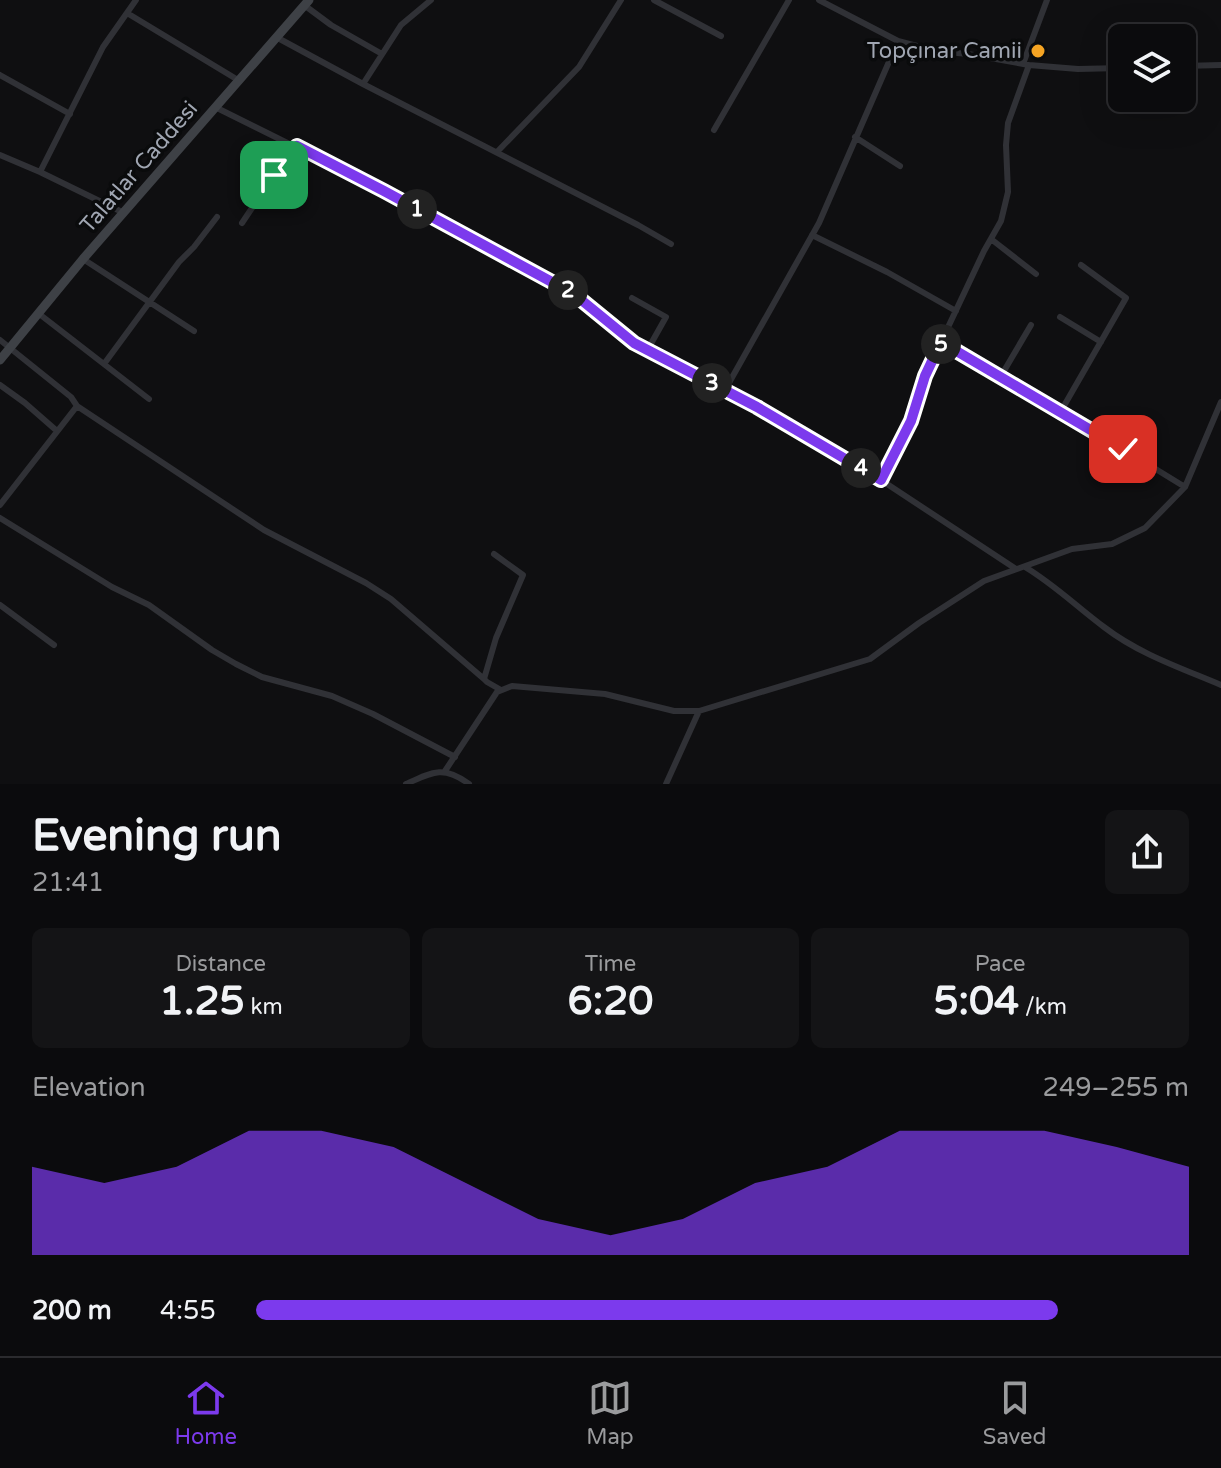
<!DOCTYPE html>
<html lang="en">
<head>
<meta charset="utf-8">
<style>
  body { margin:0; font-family:"Varela Round",sans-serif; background:#141416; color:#f1f3f6; height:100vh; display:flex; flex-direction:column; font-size:30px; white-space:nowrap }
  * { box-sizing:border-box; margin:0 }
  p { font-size:26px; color:#9a9b9d }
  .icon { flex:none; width:44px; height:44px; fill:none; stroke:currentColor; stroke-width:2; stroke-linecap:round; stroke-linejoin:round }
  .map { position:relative; height:784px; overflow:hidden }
  .drawer { display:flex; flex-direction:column; background:#0b0b0d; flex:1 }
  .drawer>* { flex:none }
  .tools { position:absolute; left:1108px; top:24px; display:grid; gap:16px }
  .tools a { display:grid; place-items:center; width:88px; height:88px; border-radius:12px; background:#0b0b0d; box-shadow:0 8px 32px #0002,0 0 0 2px #2b2b2e; font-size:40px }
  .pin { position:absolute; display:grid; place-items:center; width:68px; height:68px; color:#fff; margin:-34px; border-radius:16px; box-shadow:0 4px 12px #0006 }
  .km { position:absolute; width:40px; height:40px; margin:-20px; border-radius:50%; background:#222; color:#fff; font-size:22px; line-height:40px; text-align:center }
  .round { display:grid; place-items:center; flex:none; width:84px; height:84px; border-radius:12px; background:#141416 }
  .headline { display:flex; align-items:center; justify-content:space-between; height:136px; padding:0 32px }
  h1 { font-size:44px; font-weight:800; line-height:60px }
  .stats { display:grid; grid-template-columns:repeat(3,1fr); gap:12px; height:136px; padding:8px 32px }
  .stats div { display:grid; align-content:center; border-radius:12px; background:#141416; text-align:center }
  .stats b { font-size:40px; font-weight:800 }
  .stats small { font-size:22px; font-weight:400 }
  .stats p { font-size:22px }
  .chart { height:224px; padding:16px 32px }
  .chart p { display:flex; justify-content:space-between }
  .chart svg { width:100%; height:144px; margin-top:8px; fill:#7c3aed; opacity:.7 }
  ul { padding:0 32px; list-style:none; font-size:26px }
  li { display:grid; grid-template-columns:128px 96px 1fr; align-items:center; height:60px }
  li i { height:20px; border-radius:10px; background:#7c3aed }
  .dock { display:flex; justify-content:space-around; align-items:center; height:112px; border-top:2px solid #2b2b2e; background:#0b0b0d; font-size:22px; color:#9a9b9d }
  .dock a { display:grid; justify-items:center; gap:4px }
  .dock .selected { color:#7c3aed }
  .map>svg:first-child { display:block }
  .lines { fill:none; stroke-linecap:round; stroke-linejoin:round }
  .street { stroke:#303136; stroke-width:6 }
  .secondary { stroke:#3e4146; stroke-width:9 }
  .route-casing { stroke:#fff; stroke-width:16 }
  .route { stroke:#7c3aed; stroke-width:10 }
  .poi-dot { fill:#f5a423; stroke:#0a0b0c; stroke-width:3 }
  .labels { text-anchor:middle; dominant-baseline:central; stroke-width:7; stroke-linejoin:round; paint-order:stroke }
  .poi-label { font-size:22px; fill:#a0a6b2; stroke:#0a0b0c; text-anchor:end }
  .street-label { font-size:22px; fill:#a0a6b2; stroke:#0a0b0c }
</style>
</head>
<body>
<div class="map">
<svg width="1221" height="784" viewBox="0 0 1221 784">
  <rect width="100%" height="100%" fill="#0f0f11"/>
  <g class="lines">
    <!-- street -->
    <path class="street" d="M654,0L721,36
      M819,0L898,41L936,51L968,54L1029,65L1078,69L1122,68
      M304,5L331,25L382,54
      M127,13L238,80
      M276,37L363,84L638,225L671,244
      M1023,64L1047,0
      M1182,66L1221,65
      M0,75L70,114
      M363,84L401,25L431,0
      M215,107L384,191L574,294L634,343L757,407L881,480L1016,569
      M714,130L789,0
      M855,137L900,166
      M497,152L579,67L621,0
      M0,155L40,172L122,212
      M40,172L103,47L136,0
      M242,223L274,175L297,146
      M812,235L887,272L956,311
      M991,239L1036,274
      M83,259L194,331
      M632,298L666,317L648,349
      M38,313L149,399
      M1060,317L1101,342
      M0,340L71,397L77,406L264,530L366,583L391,599L484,679
      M941,342L1061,411L1185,487
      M104,364L179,262L194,247L217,217
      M1001,376L1031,325
      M0,385L25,403L57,431
      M725,390L819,223L898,41
      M1061,411L1126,298L1081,265
      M881,480L911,421L925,376L984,251L1001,221L1008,192L1006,145L1008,123L1029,65
      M0,505L77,406
      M0,518L112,587L149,605L212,650L236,664L262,677L332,696L373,714L455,757
      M494,554L523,575L496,638L484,679L487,682L501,690
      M1025,567C1055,585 1077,607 1104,627C1139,654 1181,668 1221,685
      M0,605L54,645
      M445,771L497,692L512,686L605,694L674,711H699L870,659L919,623L984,581L1072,549L1112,544L1145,528L1185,487L1221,402
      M406,784C432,772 444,765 469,784
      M666,784L699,711"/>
    <!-- secondary -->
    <path class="secondary" d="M0,360L83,259L309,0"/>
  </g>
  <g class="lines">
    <defs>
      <path id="route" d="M274,175L297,146L384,191L574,294L634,343L757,407L881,480L911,421L925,376L941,342L1123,449"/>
    </defs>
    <!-- route casing -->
    <use href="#route" class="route-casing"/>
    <!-- route -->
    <use href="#route" class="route"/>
  </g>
  <!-- markers -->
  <circle class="poi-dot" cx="1038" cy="51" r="8"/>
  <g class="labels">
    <!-- poi labels -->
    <g class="poi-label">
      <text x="1022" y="51">Topçınar Camii</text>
    </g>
    <!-- street labels -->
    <g class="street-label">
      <text transform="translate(139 167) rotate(-49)">Talatlar Caddesi</text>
    </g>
  </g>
</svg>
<div class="tools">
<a><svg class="icon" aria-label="layers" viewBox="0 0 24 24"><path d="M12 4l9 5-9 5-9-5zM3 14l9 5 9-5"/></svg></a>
</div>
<div class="pin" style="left:274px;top:175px;background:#1e9e55"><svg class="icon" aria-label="arrive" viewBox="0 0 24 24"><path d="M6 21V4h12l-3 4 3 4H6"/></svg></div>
<div class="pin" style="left:1123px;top:449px;background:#d93025"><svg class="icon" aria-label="check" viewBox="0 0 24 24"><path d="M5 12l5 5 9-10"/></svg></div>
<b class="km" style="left:417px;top:209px">1</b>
<b class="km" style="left:568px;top:290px">2</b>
<b class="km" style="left:712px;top:383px">3</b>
<b class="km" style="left:861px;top:468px">4</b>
<b class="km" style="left:941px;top:344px">5</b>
</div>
<section class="drawer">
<div class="headline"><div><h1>Evening run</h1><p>21:41</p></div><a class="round"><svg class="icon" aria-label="share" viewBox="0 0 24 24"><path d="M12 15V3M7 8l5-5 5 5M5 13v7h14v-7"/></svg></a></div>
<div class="stats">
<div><p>Distance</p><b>1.25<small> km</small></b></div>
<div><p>Time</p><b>6:20</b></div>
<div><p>Pace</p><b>5:04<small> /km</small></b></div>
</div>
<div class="chart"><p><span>Elevation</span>249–255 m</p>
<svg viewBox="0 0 160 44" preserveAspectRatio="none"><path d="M0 44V17L10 22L20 17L30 6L40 6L50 11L60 22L70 33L80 38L90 33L100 22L110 17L120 6L130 6L140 6L150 11L160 17V44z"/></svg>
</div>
<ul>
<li><b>200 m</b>4:55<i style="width:86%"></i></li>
</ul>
</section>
<nav class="dock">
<a class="selected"><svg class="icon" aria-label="home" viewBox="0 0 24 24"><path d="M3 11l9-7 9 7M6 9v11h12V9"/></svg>Home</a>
<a><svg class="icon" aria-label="map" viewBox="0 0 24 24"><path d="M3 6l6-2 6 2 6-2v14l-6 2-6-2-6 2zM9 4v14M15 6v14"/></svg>Map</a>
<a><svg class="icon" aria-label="saved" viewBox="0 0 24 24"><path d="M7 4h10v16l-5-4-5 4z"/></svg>Saved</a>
</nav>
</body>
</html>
